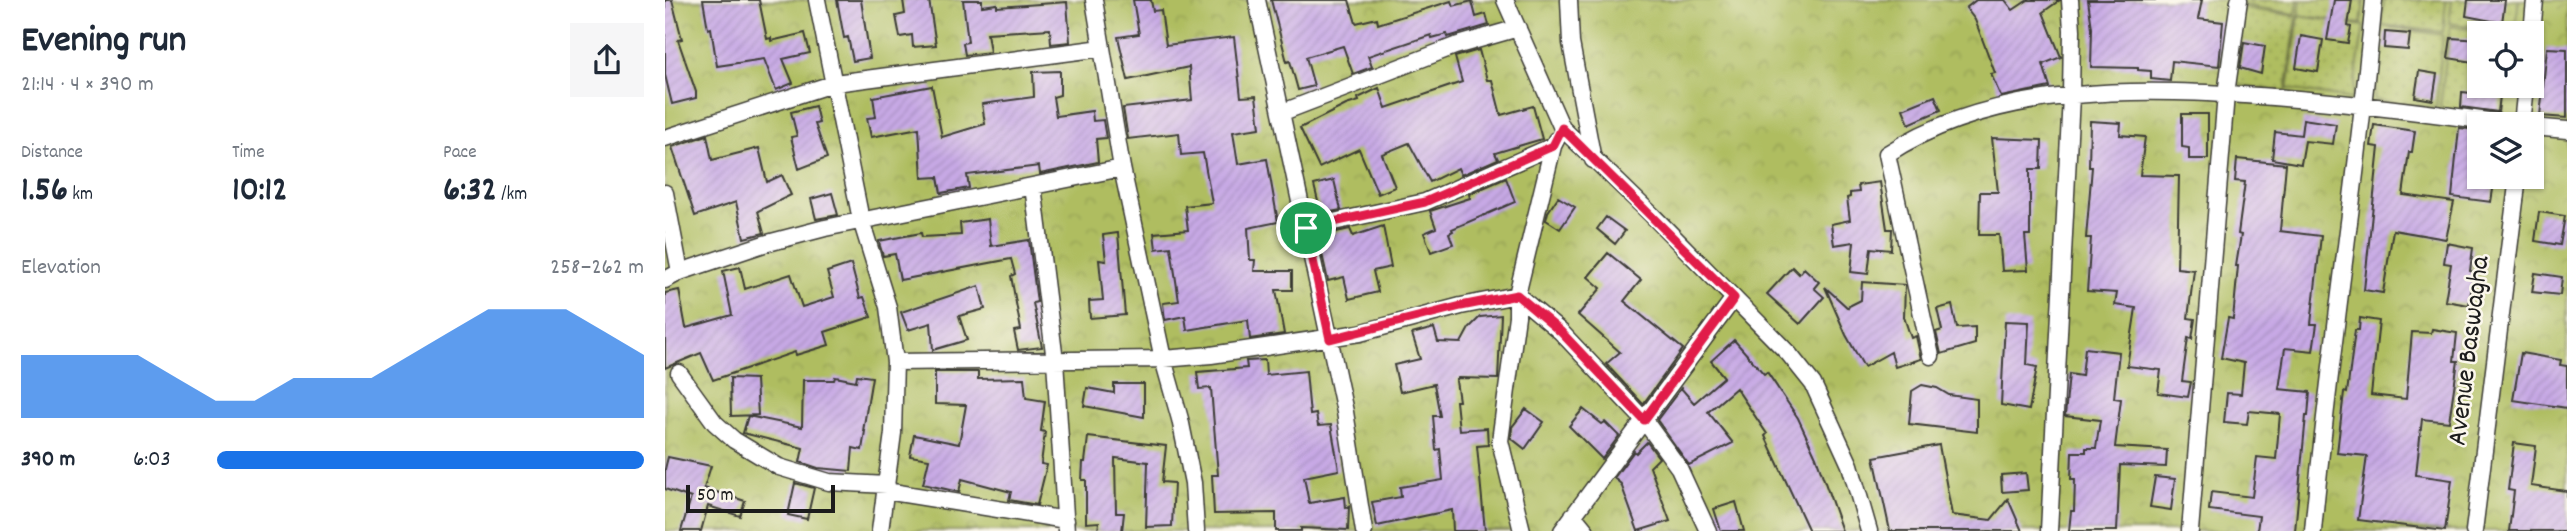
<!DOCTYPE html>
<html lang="en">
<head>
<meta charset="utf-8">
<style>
  body { margin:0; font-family:Dekko,sans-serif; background:#f6f6f7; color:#1f2937; height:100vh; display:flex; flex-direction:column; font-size:26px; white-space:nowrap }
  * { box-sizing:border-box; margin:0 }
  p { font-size:23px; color:#747a83 }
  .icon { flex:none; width:38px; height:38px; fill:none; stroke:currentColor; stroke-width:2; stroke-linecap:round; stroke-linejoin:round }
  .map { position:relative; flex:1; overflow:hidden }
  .panel { display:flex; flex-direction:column; background:#fff; width:665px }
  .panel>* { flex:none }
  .fabs { position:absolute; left:1802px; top:21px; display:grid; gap:14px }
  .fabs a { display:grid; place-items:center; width:77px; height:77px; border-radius:0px; background:#fff; box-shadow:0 2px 5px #0004; font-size:35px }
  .scale { position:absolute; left:21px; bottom:18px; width:149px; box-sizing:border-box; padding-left:7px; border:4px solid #1c1c1c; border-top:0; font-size:19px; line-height:24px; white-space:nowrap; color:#1c1c1c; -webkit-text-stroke:5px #fbf7ec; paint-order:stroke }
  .pin { position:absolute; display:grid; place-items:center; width:60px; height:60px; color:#fff; margin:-30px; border:4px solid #fff; border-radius:50%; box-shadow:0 2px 7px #0007 }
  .round { display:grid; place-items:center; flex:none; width:74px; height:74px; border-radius:0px; background:#f6f6f7 }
  .headline { display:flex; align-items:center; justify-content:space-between; height:119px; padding:0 21px }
  h1 { font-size:38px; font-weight:800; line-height:52px }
  .metrics { display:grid; grid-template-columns:repeat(3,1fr); gap:10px; height:119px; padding:7px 21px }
  .metrics div { display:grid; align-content:center }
  .metrics b { font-size:35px; font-weight:800 }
  .metrics small { font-size:19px; font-weight:400 }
  .metrics p { font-size:19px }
  .chart { height:196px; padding:14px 21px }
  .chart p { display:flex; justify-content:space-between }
  .chart svg { width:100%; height:126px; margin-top:7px; fill:#1a73e8; opacity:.7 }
  ul { padding:0 21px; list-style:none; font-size:23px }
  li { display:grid; grid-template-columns:112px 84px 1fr; align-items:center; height:52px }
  li i { height:18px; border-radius:9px; background:#1a73e8 }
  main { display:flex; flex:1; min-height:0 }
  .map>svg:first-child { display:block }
  .park { fill:url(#park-crowns); stroke:#666c3e; stroke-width:2; fill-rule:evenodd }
  .garden { fill:url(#garden-dots); stroke:#666c3e; stroke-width:2 }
  .building { fill:url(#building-hatch) }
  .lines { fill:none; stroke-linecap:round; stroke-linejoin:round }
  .minor-casing { stroke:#3b3a34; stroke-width:19 }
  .minor { stroke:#fff; stroke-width:16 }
  .route-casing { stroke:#fff; stroke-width:14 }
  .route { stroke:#e11d48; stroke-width:9 }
  .labels { text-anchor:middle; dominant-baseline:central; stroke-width:5; stroke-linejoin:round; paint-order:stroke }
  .street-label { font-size:28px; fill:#1c1c1c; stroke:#fbf7ec }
</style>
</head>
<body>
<main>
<section class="panel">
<div class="headline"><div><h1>Evening run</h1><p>21:14 · 4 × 390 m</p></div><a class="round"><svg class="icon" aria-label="share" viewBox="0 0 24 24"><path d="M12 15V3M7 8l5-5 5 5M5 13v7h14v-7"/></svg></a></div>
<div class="metrics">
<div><p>Distance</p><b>1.56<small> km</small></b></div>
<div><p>Time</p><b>10:12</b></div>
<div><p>Pace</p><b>6:32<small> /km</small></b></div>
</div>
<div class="chart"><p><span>Elevation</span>258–262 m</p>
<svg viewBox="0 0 160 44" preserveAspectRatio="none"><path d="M0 44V22L10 22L20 22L30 22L40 30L50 38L60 38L70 30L80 30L90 30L100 22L110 14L120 6L130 6L140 6L150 14L160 22V44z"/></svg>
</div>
<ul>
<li><b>390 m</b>6:03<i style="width:100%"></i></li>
</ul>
</section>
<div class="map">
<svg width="1902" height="531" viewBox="0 0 1902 531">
  <defs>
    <pattern id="park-crowns" width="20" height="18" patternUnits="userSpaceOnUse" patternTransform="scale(1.75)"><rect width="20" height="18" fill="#afbd60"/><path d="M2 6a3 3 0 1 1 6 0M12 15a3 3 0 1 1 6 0" fill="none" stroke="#96a253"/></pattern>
    <pattern id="garden-dots" width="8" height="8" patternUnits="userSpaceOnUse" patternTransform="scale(1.75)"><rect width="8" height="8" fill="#afbd60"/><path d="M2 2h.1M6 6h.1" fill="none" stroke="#96a253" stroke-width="1.8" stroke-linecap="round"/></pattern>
    <pattern id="building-hatch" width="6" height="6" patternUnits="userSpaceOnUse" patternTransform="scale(1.75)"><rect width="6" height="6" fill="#c7a9e5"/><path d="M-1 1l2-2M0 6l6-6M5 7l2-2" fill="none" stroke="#aa91c4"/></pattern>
  </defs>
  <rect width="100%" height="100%" fill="#fbf7ec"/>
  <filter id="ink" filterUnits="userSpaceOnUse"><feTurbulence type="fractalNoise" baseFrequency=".0143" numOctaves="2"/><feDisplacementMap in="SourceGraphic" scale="14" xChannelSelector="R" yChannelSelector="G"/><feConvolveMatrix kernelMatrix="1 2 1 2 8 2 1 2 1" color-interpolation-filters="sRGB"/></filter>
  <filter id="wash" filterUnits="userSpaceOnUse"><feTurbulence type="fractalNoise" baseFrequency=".00686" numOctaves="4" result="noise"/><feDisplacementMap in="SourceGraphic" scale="28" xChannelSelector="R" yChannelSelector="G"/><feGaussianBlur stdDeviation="1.57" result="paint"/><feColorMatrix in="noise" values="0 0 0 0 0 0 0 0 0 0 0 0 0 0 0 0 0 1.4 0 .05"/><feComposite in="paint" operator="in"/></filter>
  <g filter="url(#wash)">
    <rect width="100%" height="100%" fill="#e8e1be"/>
    <!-- park -->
    <path class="park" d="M0,0H1902V531H0ZM1815,33H1867V86H1815ZM1815,124H1867V177H1815Z"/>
    <!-- garden -->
    <path class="garden" d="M1578,0H1633L1631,14L1577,5Z
      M1636,0H1699L1696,24L1634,15Z
      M1719,0H1781L1778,32L1716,25Z
      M1787,0H1854L1849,33L1784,23Z
      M1577,8L1632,16L1621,92L1566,84Z
      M1634,16L1699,26L1687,99L1623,89Z
      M1717,26L1778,35L1771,108L1709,100Z
      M1785,26L1829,33H1815V86H1841L1837,116L1775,108Z"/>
    <g id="blocks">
      <!-- building -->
      <path class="building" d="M0,0H7L17,39L13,40L31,92V98L7,104L0,75Z
        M38,0H94L102,39L106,38V41L140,33L145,53L118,59L128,83L111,90L99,59L52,66L46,28L43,29Z
        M172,0H196L205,58L188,61L183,37L179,38Z
        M238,0H264L271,45L248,47L247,35L235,37L231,16L240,14Z
        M298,0H317V6L332,4V7L402,2L405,42L386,44L385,29L322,33L325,52L300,55L298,43L303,42Z
        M468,0H486L488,11L496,10L501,45L569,37L576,97L591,96L595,128L568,132L573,164L602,159L613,222L583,228L585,260H590L589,271H627V290H611L619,334L585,339L583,320L522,330L520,316L500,320L498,303L514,301L506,247L491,249L489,233L523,230L520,206L547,203L538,153L516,155L514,133L463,139L458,108L527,100L524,67L463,80L453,37L474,34Z
        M606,0H684L691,23L712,18L713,24L786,1L788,6L807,1L811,17L821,14L824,25L783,37L782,34L767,38L766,35L703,56L707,67L688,74L678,46L641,57L649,86L633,90L625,61L622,62Z
        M1311,0H1340L1348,10L1363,0H1395L1378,12L1396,57L1378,64L1385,87L1336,97L1326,74L1330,73L1310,20L1301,8Z
        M1423,0H1537L1533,19L1558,22L1554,66L1507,61L1505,81L1486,79V71L1473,70V68L1426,67L1427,28Z
        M1669,0H1687L1683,26L1686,27L1683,43L1662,40Z
        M1803,0H1840L1837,23L1801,16Z
        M1720,32L1745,34L1743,50L1719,48Z
        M1636,36L1658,40L1653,72L1631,68Z
        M1786,38L1815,40V63L1783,58Z
        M1579,42L1600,46L1596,74L1575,68Z
        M1882,48L1902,49V118L1875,116Z
        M814,50L822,80H827L836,115L868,106L877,139L830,153L833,159L796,175L793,168L765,182L744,143L717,154L730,187L713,194L694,149L654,168L635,128L681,105L694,101L693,98L714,88L721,108L797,82L790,57Z
        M395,71V95L388,97L391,116L427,111L428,121L438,120L441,138L431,139L433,162L375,174L374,166L302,175L304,188L276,193L273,177L257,178L254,128L206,137L202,118L211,117L208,97L267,86L277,137L320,124L317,104L369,97L368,72Z
        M1754,71L1772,74L1768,100L1750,97Z
        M1797,92L1835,96L1833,112L1796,107Z
        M1270,96L1276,110L1244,124L1238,109Z
        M150,106L154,123L150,124L162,158L134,169L126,137L132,136L126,112Z
        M1517,114H1543V159H1524V148L1517,147Z
        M1638,119L1671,124L1668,144L1640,141L1636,164L1607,159L1610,132L1636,135Z
        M1425,121L1456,123L1455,135L1480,137L1475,175L1514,176L1512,268L1529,270L1523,318L1530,319L1527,339L1523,338L1517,381L1526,382L1523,397L1493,393L1496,370L1462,366L1471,308L1450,305L1452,293L1422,291L1426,238H1421L1427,167H1424Z
        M1709,125L1750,131L1747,152H1744L1738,195L1789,202L1781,239L1728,230L1718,293L1699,290L1714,147L1706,146Z
        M1794,128L1815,130V177H1830L1826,202L1787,197Z
        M42,135L47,160L94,148L102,182L117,175L126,195L93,211L99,233L79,238L71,202L30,216L7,147Z
        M1327,138L1377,140L1376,169H1365V235H1360L1363,270L1337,271L1334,235H1314L1315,192H1333Z
        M1572,159L1621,164L1615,231L1656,236L1646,324H1652L1648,351L1620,348L1614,389L1645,392L1643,416H1641L1630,531H1592L1594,516L1544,510L1546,492L1587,497L1592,457L1611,459L1615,414L1584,411L1582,424L1559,422L1562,393L1576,394L1579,363L1556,358L1563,318L1568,319L1573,266H1571L1576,235L1573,234L1580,182L1570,181Z
        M841,178L850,202L787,229L788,231L784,233L788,244L766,252L759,233L771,228L765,211L805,198L804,194Z
        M669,180L676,210L656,214L649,185Z
        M1215,182L1222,229H1227L1226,250L1206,248L1203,274L1186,272L1189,242L1169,245L1166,224L1185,220L1182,198L1185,197V193L1194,192L1193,185Z
        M167,193L173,215L151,219L146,199Z
        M893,197L910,207L895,229L881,220L883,212Z
        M1874,212L1900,216L1895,245L1870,241Z
        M941,217L960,231L950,244L932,229Z
        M323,219L326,246L364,240L372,302L368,303L377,347L353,350L349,331L356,330L346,276L350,274L346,259L235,280L230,254L218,256L215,246L214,241L256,233L257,237L296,235L295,223Z
        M718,226L726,267L708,271L713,292L684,299L679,277L663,281L653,236L685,229L688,236Z
        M453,233L460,315L425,318L424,301L438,300L434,260L441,261L438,235Z
        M1782,243L1808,248L1805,271L1809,272L1804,305L1780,301L1786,264L1779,263Z
        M943,253L976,280L959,301L1018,349L978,404L941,364L955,352L913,315L936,288L923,277Z
        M186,264L195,298L199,297L206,317L160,332L164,345L131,355L130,352L48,380L36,353L0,368V293L14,290L21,328L67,315L58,271L75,267L80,289L126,274L137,307L169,297L162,272Z
        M1127,267L1134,274L1139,268L1154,282L1149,288L1159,297L1135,324L1102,294Z
        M1870,273L1897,277L1895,295L1867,292Z
        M1197,282L1240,285L1239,317L1246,338L1251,336L1256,359L1230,367L1226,352L1199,367L1181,335L1160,287L1183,308L1184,306L1196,300Z
        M314,286L320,309L294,316L302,340L268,350L266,323L243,330L236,312Z
        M1287,305L1292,328L1310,327V344L1276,354L1271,332L1277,330L1272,309Z
        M836,315L833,379L793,378L791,381L794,401H791L794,430L822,428L823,445L812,446L820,531H788L787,510L712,526L707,502L736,497L735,487L778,480L775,449L771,450L768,416H775L769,384L735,392L729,365L755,359L747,334L769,328L773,342L796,343L804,328L815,317Z
        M1695,318L1714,321L1706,395L1741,399L1747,332L1766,333L1767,329L1792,333L1789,361H1793L1784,422L1757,419L1751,475L1787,480L1780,531L1693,520L1702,456L1672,453L1679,392L1682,393L1690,330H1694Z
        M1340,321L1364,322L1362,365L1372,367L1364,410L1336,405Z
        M1069,340L1099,374L1102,372L1133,418L1151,457L1177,531H1144L1100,436L1102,434L1071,388L1043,412L1068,443L1024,465L992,420L1016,388L1029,403L1059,377L1046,361Z
        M1420,348L1454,352L1449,398L1456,399L1450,447L1502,450L1501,467L1455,465L1452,531H1404L1406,511H1409L1410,479H1406L1407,452H1421V448H1431L1435,420L1400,416L1404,374L1417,376Z
        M1856,353L1896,360L1895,365L1902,366V408L1848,400Z
        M600,360L601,375L641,371L645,415L651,414L653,426L666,425L674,470L639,477L644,503L680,497L681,508L684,507L683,530L636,528V531H611V513L549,514L547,475H553L546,388L534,389L532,372L582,368L581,361Z
        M270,372H313V379L359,378L361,398L380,401L376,431L380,432L376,464L382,465L372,505L344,500L346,492L297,479L294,492L258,484L264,459L245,456L249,435L294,444L301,405L270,404Z
        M192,375L207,377L198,431H200L197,450L188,448L186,471L153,468L135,462L138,448L78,433L83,416L137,427L138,380H169L170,377L191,381Z
        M65,378L91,379L93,415L66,416Z
        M449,384H479V417L419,406L422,388L449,393Z
        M1257,385L1272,388L1284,395L1312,399V432L1244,424L1247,391Z
        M861,409L879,422L860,449L846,438L847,427Z
        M918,409L937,424L940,422L954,436L937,459L904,426Z
        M423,437L501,446L497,482L509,483L507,526L481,527L483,462L450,458L451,513H459L457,531H433L434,522L421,523V480H417L418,462H420Z
        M982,442L994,458L985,467L1005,521L973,531L956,484L949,478L969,451L971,453Z
        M1849,443L1871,446L1866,486L1902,491V531H1844L1849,491L1843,490Z
        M1274,445L1287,515L1326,520L1343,499L1357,531H1225L1209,457Z
        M3,457L46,466L39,488L80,501L75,516L43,506L36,531H16L26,498L0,489V469Z
        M1361,473L1363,490L1337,492L1336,475Z
        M1490,477L1510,479L1506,510L1485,507Z
        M130,483L149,488L142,519L123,515Z
        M1071,502L1079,531H1056L1049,509Z"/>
    </g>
  </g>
  <g filter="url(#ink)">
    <use href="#blocks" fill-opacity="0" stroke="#3b3a34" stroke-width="2"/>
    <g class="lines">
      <defs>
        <path id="minor" d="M152,0L196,220L223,307L230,362L228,433L215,531
          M429,0L457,168L498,359L515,419L528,483L531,531
          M592,0L680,412L699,531
          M840,0L897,128L987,215L1124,354L1148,384L1185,465L1204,531
          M904,0L906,43L928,160
          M1867,33L1870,0
          M618,112L790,46L853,28
          M1857,124L1861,86
          M1867,127L1902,130
          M0,138L170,83L437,48
          M368,186L390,361L401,531
          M0,193L15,272
          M641,228L760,202L888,146L891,140
          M0,280L15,272L99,244L160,228L457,168
          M1266,356L1222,154C1332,82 1482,88 1608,97C1688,103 1766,113 1845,124
          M230,362L498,359L546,355L695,333L796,306L852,295L896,332L979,420L1014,468L1043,531
          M14,373L50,423L69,440L114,467L164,482L222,485
          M221,491L401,520
          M908,515L921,531
          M857,531L835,441L852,316V295L888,146
          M897,531L1069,298
          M1384,531L1406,96L1407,30L1405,0
          M1525,531L1561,94L1574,0
          M1648,531C1664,354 1693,178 1709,0
          M1809,531L1853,177"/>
      </defs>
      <!-- minor casing -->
      <use href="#minor" class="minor-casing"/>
      <!-- minor -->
      <use href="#minor" class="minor"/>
    </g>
  </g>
  <g class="lines" filter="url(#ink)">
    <defs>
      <path id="route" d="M897,128L1069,298L979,420L896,332L852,295L796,306L665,339L641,228L760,202L888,146Z"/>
    </defs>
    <!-- route casing -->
    <use href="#route" class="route-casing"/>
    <!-- route -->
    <use href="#route" class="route"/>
  </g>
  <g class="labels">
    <!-- street labels -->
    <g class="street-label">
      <text transform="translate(1806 351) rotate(-83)">Avenue Baswagha</text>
    </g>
  </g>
</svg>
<div class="fabs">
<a><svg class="icon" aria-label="locate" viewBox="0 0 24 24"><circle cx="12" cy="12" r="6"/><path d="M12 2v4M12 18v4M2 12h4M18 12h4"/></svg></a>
<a><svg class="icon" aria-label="layers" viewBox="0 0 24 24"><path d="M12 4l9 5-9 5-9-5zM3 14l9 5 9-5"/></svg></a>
</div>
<div class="scale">50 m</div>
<div class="pin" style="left:641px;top:228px;background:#1e9e55"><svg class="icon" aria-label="arrive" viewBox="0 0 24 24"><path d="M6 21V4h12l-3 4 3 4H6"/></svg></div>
</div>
</main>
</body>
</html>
